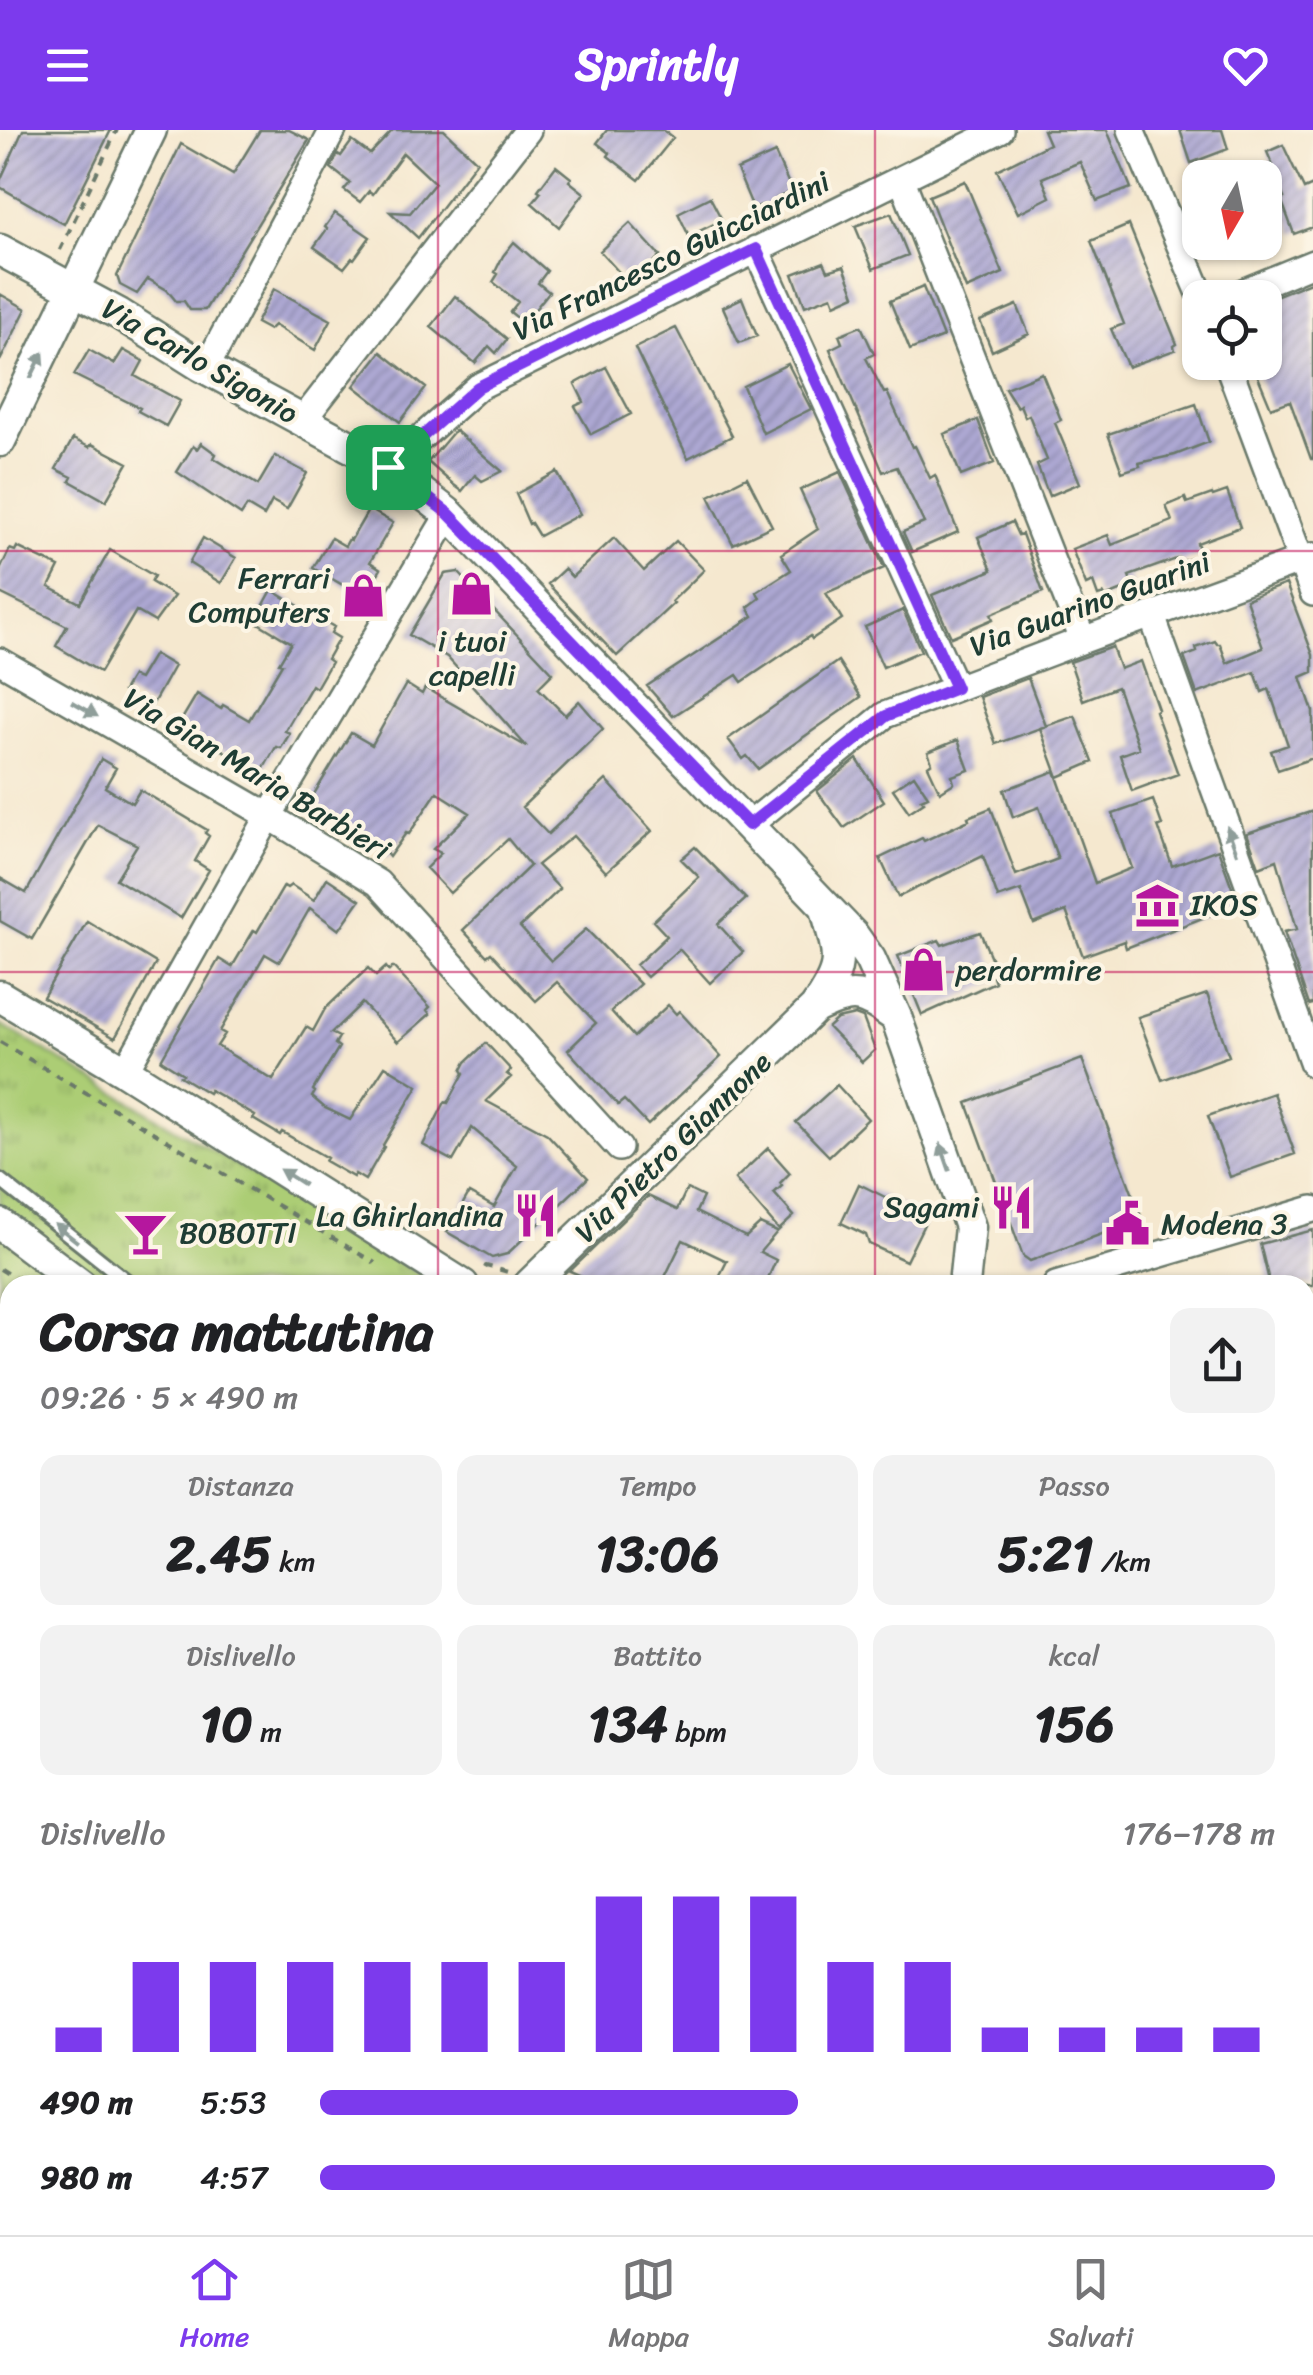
<!DOCTYPE html>
<html lang="it">
<head>
<meta charset="utf-8">
<style>
  body { margin:0; font-family:Sriracha,sans-serif; background:#f2f2f2; color:#202124; height:100vh; display:flex; flex-direction:column; font-size:38px; white-space:nowrap }
  * { box-sizing:border-box; margin:0 }
  p { font-size:32px; color:#757577 }
  .icon { flex:none; width:55px; height:55px; fill:none; stroke:currentColor; stroke-width:2; stroke-linecap:round; stroke-linejoin:round }
  .map { position:relative; flex:1; overflow:hidden }
  .panel { position:absolute; left:0px; top:1145px; width:1315px; height:960px; display:flex; flex-direction:column; background:#fff; border-radius:30px 30px 0 0; box-shadow:0 2px 8px #0004 }
  .panel>* { flex:none }
  .needle { width:65px; rotate:189deg }
  .buttons { position:absolute; left:1182px; top:30px; display:grid; gap:20px }
  .buttons a { display:grid; place-items:center; width:100px; height:100px; border-radius:20px; background:#fff; box-shadow:0 2px 8px #0004; font-size:50px }
  .pin { position:absolute; display:grid; place-items:center; width:85px; height:85px; color:#fff; margin:-42px; border-radius:20px; box-shadow:0 5px 15px #0006 }
  .round { display:grid; place-items:center; flex:none; width:105px; height:105px; border-radius:20px; background:#f2f2f2 }
  .head { display:flex; align-items:center; justify-content:space-between; height:170px; padding:0 40px }
  h1 { font-size:55px; font-weight:700; line-height:75px }
  .figures { display:grid; grid-template-columns:repeat(3,1fr); gap:15px; height:170px; padding:10px 40px }
  .figures div { display:grid; align-content:center; border-radius:20px; background:#f2f2f2; text-align:center }
  .figures b { font-size:50px; font-weight:700 }
  .figures small { font-size:28px; font-weight:400 }
  .figures p { font-size:28px }
  .chart { height:280px; padding:20px 40px }
  .chart p { display:flex; justify-content:space-between }
  .chart svg { width:100%; height:180px; margin-top:10px; stroke:#7c3aed; stroke-width:6 }
  ul { padding:0 40px; list-style:none; font-size:32px }
  li { display:grid; grid-template-columns:160px 120px 1fr; align-items:center; height:75px }
  li i { height:25px; border-radius:12px; background:#7c3aed }
  header { display:flex; justify-content:space-between; align-items:center; height:130px; padding:0 40px; background:#7c3aed; color:#fff; font-size:45px; font-weight:700 }
  .menu { display:flex; justify-content:space-around; align-items:center; height:140px; border-top:2px solid #e0e0e0; background:#fff; font-size:28px; color:#757577 }
  .menu a { display:grid; justify-items:center; gap:5px }
  .menu .on { color:#7c3aed }
  .map>svg:first-child { display:block }
  .built { fill:#cddbfa }
  .park { fill:url(#park-tufts); stroke:#668554; stroke-width:2.5 }
  .building { fill:url(#building-hatch) }
  .lines { fill:none; stroke-linecap:round; stroke-linejoin:round }
  .service-casing { stroke:#6a796a; stroke-width:18 }
  .minor-casing { stroke:#6a796a; stroke-width:30 }
  .tertiary-casing { stroke:#6a796a; stroke-width:35 }
  .path { stroke:#6a796a; stroke-width:4; stroke-dasharray:8 8; stroke-linecap:butt }
  .service { stroke:#fff; stroke-width:12 }
  .minor { stroke:#fff; stroke-width:25 }
  .tertiary { stroke:#fff; stroke-width:30 }
  .oneway { fill:#8f9e9a }
  .route-casing { stroke:#fff; stroke-width:20 }
  .route { stroke:#7c3aed; stroke-width:12 }
  .grid { fill:none; stroke:#c2185b; stroke-width:2.5; stroke-opacity:0.55 }
  .labels { text-anchor:middle; dominant-baseline:central; stroke-width:8; stroke-linejoin:round; paint-order:stroke }
  .street-label { font-size:30px; fill:#1f3d34; stroke:#fcf5e5 }
  .poi-label { font-size:30px; fill:#1f3d34; stroke:#fcf5e5; text-anchor:start }
</style>
</head>
<body>
<header><svg class="icon" aria-label="menu" viewBox="0 0 24 24"><path d="M4 6h16M4 12h16M4 18h16"/></svg>Sprintly<svg class="icon" aria-label="heart" viewBox="0 0 24 24"><path d="M12 20l-8-8c-3-5 5-10 8-4 3-6 11-1 8 4z"/></svg></header>
<div class="map">
<svg width="1313" height="2105" viewBox="0 0 1313 2105">
  <defs>
    <pattern id="park-tufts" width="24" height="20" patternUnits="userSpaceOnUse" patternTransform="scale(2.5)"><rect width="24" height="20" fill="#accd75"/><path d="M3 7l-1-3M5 7V3M7 7l1-3M15 17l-1-3M17 17v-4M19 17l1-3" fill="none" stroke="#8ba861"/></pattern>
    <pattern id="building-hatch" width="6" height="6" patternUnits="userSpaceOnUse" patternTransform="scale(2.5)"><rect width="6" height="6" fill="#ada8d3"/><path d="M-1 1l2-2M0 6l6-6M5 7l2-2" fill="none" stroke="#8c8aac"/></pattern>
  </defs>
  <rect width="100%" height="100%" fill="#fcf5e5"/>
  <filter id="ink" filterUnits="userSpaceOnUse"><feTurbulence type="fractalNoise" baseFrequency=".01" numOctaves="2"/><feDisplacementMap in="SourceGraphic" scale="20" xChannelSelector="R" yChannelSelector="G"/><feConvolveMatrix kernelMatrix="1 2 1 2 8 2 1 2 1" color-interpolation-filters="sRGB"/></filter>
  <filter id="wash" filterUnits="userSpaceOnUse"><feTurbulence type="fractalNoise" baseFrequency=".0048" numOctaves="4" result="noise"/><feDisplacementMap in="SourceGraphic" scale="40" xChannelSelector="R" yChannelSelector="G"/><feGaussianBlur stdDeviation="2.25" result="paint"/><feColorMatrix in="noise" values="0 0 0 0 0 0 0 0 0 0 0 0 0 0 0 0 0 1.4 0 .05"/><feComposite in="paint" operator="in"/></filter>
  <g filter="url(#wash)">
    <rect width="100%" height="100%" fill="#f5e8cf"/>
    <!-- built -->
    <path class="built" d="M0,1188L10,1193V1426L0,1416Z"/>
    <!-- park -->
    <path class="park" d="M0,894L437,1155H10V1193L0,1188Z"/>
    <g id="blocks">
      <!-- building -->
      <path class="building" d="M23,0H111L64,94L0,57V51Z
        M260,0H289L309,10L205,180H190L184,171H176L167,160L148,149L137,164L120,155L117,146L181,14L233,44Z
        M393,0H444L477,31L418,108L390,82L410,83L435,53L403,23L373,64L369,61L360,72L344,60L350,53L331,38L338,24L341,26L352,11L370,24Z
        M607,0H663L673,8L639,50L608,26L610,23L597,13Z
        M1043,0H1107L1131,58L1097,71L1080,32L1042,48L1050,67L1018,83L997,40L1049,14Z
        M1180,0H1222L1228,19L1191,33Z
        M1283,15L1304,59L1313,55V97L1294,104L1281,69L1284,68L1280,58L1282,57L1267,22Z
        M775,23L792,61L777,68L779,72L764,79L762,75L753,78L737,40Z
        M556,36L571,48L569,51L584,63L559,97L532,73L541,62L538,60Z
        M965,51L1003,143L966,159L929,66Z
        M710,67L722,90L689,106L678,83Z
        M335,83L370,107L354,129L352,128L344,138L314,117L327,99L325,97Z
        M891,83L908,125L873,139L855,96Z
        M630,93L660,126L643,143L639,139L626,150L600,121Z
        M1129,95L1177,214L1174,216L1175,220L1128,237L1111,199L1124,194L1091,111Z
        M514,112L547,141L538,153L549,162L524,193L510,182L518,172L493,152L498,144L495,142L503,126Z
        M824,132L828,141L844,136L855,165L835,174L832,166L805,176L793,144Z
        M1313,151V329H1311L1290,271L1271,278L1252,232H1265V170Z
        M923,157L943,207L910,220L890,171Z
        M274,159L331,190L315,220L274,195L269,200L256,193Z
        M0,164L26,179L0,231Z
        M455,166L507,209L496,223L489,216L475,233L431,197Z
        M742,168L757,206L739,213L723,177Z
        M1017,175L1029,204L992,221L980,191Z
        M861,196L874,224L866,228L884,263L887,262L912,317L915,316L930,348L935,345L958,402L912,422L903,402L924,393L897,337L883,342L830,219L842,213L839,205Z
        M676,198L732,306L688,328L635,218Z
        M89,220L114,234L123,220L143,231L135,246L180,271L166,296L138,281L140,278L74,245Z
        M381,222L426,258L400,292L354,256Z
        M788,234L811,279L763,303L743,256Z
        M606,237L631,284L591,304L575,276L584,272L575,254Z
        M1042,243L1061,290L1055,293L1080,353L1049,366L1037,335L1047,330L1029,285L1025,287L1020,275L1017,277L1005,258Z
        M1196,274L1209,312L1175,325L1139,333L1140,336L1122,342L1108,304Z
        M978,290L994,333L961,346L944,304Z
        M455,300L489,330L502,341L482,351L475,345L462,361L454,355L428,332Z
        M73,309L89,317L92,314L128,333L106,371L70,351L72,347L56,339Z
        M201,313L216,324L214,328L258,355L275,326L307,343L287,379L272,371L264,386L247,376L241,385L177,342L193,316L197,319Z
        M557,342L580,384L539,406L531,393L529,394L516,364Z
        M840,342L884,438L826,463L842,489L812,509L810,506L742,552L737,545L673,586L647,556L753,486L748,477L760,468L757,462L791,440L781,424L818,399L800,360Z
        M747,347L772,396L733,414L709,366Z
        M1227,361L1240,397L1197,413L1201,425L1181,432L1179,428L1129,446L1133,456L1105,467L1104,464L1098,466L1093,452L1086,455L1072,419L1108,405L1112,415L1172,391L1166,376L1185,368L1187,373L1212,364L1213,366Z
        M369,379L393,393L370,432L381,439L364,467L313,438L331,408L345,416L349,409L351,410Z
        M1012,392L1018,405L1022,404L1043,462L991,484L993,489L951,507L932,465L992,440L978,407Z
        M203,408L236,428L221,453L189,433Z
        M614,408L644,441L676,411L704,440L672,471L674,473L617,526L548,454L564,439L572,447Z
        M17,417L59,437L49,457L80,473L110,420L154,446L151,452L174,466L155,492L136,481L100,542L56,516L67,496L0,463V440L10,419L15,421Z
        M458,442L553,543L538,558L565,585L579,571L603,599L522,677L548,704L606,650L652,701L606,742L573,706L537,735L560,759L520,797L551,831L586,799L640,854L611,881L634,907L668,875L676,884L679,881L721,927L648,995L624,970L618,975L568,920L596,893L557,852L536,871L491,823L487,826L463,800L530,736L508,709L450,763L426,738L441,723L433,719L470,683L437,662L409,704L406,703L389,727L380,716L308,674L351,603L372,615L406,554L422,564L425,558L527,617L447,527L409,505L445,444Z
        M1286,454L1313,525V542L1301,547L1313,581V628L1278,640L1271,621L1288,615L1269,559L1262,562L1255,542L1197,564L1184,527L1197,522L1196,518L1215,511L1217,514H1220L1227,533L1263,518L1246,469Z
        M272,460L334,497L331,503L339,508L327,529L331,532L316,558L312,555L285,601L290,603L281,618L276,617L261,643L219,618L217,623L196,610L199,605L179,594L197,564L221,579L223,575L249,590L282,534L279,533L291,513L255,491Z
        M903,480L921,521L883,537L865,497Z
        M1112,517L1120,539L1141,531L1158,579L1155,581L1178,644L1132,661L1120,625L1139,618L1117,557L1083,570L1070,532Z
        M154,524L174,536L151,577L123,561L132,546L139,549Z
        M838,531L861,567L758,639L747,626L743,629L728,609Z
        M1028,548L1046,596L996,614L979,567Z
        M1075,586L1093,632L1058,647L1040,598Z
        M958,610L969,640L952,646L954,653L940,662L928,636L932,633L928,622Z
        M101,629L116,638L105,657L132,673L140,660L207,700L205,703L209,706L195,731L209,740L181,788L116,749L137,715L98,695L32,809L0,791V748L26,763Z
        M857,629L884,671L844,698L817,661Z
        M1055,641L1095,753L1132,738L1113,684L1153,670L1162,695L1158,696L1172,736L1218,719L1238,774L1126,818L1124,811L1083,826L1066,781L1034,794L1021,760L998,768L983,726L898,767L880,728L922,708L924,711L969,690L968,687L991,678L1016,745L1058,729L1039,677L1013,687L1004,660Z
        M914,645L928,666L921,669L924,672L909,682L893,659Z
        M1313,681V874L1309,875L1284,802L1297,799L1277,730L1259,737L1247,703Z
        M695,717L746,769L718,794L743,822L710,853L679,819L647,847L636,835L667,806L653,791L699,747L681,729Z
        M327,748L360,770L339,800L310,778L279,832L265,824L220,901L225,904L217,916L273,950L306,897L313,901L325,879L368,838L376,846L386,837L389,841L393,837L430,877L427,880L430,884L398,912L362,873L331,903L339,907L335,914L339,917L313,960L315,962L312,967L325,978L350,990L385,936L418,956L383,1015L384,1017L365,1050L355,1044L353,1047L325,1031L327,1028L282,1002L280,1005L253,989L255,986L210,960L208,963L180,946L183,944L161,930L219,829L232,837L254,800L257,802L284,756L287,758L291,755L314,770Z
        M87,791L156,833L115,908L43,867Z
        M980,802L998,844L993,846L995,852L922,885L898,826L939,810L942,815Z
        M1207,864L1229,926L1162,950L1138,887Z
        M855,885L863,888L875,920L862,932L828,897L837,889Z
        M486,913L511,940L507,944L511,947L486,971L547,1004L588,1048L507,1124L492,1128L447,1102L469,1063L494,1077L517,1036L472,998L453,1031L423,1015L445,972L448,973L464,943L462,940L466,932Z
        M1082,929L1142,1089L1030,1131L1023,1126L967,973Z
        M837,955L868,989L829,1026L796,992Z
        M1273,963L1295,1024L1230,1047L1208,986Z
        M768,1018L790,1043L780,1053L782,1056L774,1063L794,1086L779,1100L735,1049Z
        M859,1054L927,1088L906,1131L869,1114L866,1105L841,1093Z
        M687,1059L703,1067L696,1082L746,1107L760,1094L777,1102L760,1122L776,1130L765,1155H715L727,1131L683,1110L661,1155H602L570,1141L648,1066L677,1080Z
        M1313,1100V1155H1270L1260,1114Z"/>
    </g>
  </g>
  <g filter="url(#ink)">
    <use href="#blocks" fill-opacity="0" stroke="#6a796a" stroke-width="2.5"/>
    <g class="lines">
      <defs>
        <path id="service" d="M0,1050L132,1155"/>
        <path id="minor" d="M1131,0L1202,168
          M902,50L1083,510
          M756,119L956,558
          M1228,168L1313,133
          M1227,232L1313,463
          M206,238L333,0
          M303,290L528,0
          M388,337L478,257L1000,0
          M1152,486L1313,934
          M0,531L269,686L378,753L619,1018
          M749,695L885,585L1083,510L1313,426
          M125,941L269,686L449,384
          M1056,1155L1313,1079
          M0,1633L10,1645
          M1305,1637L1313,1639
          M1305,1820L1313,1821
          M0,2022H10
          M1305,2093L1313,2094
          M53,2105L56,2095
          M215,2105L218,2095
          M543,2105L545,2095
          M939,2105L941,2095
          M1079,2105L1081,2095
          M1216,2105L1218,2095"/>
        <path id="tertiary" d="M0,120L119,184L200,235L388,337L449,384L853,805L870,829L896,887L970,1097L964,1155
          M0,311L151,0
          M0,866L125,941L463,1155
          M815,878C855,859 861,863 896,887
          M0,1094L81,1155
          M529,1155L815,878C844,836 840,830 827,782
          M1305,1316L1313,1314
          M1305,1349L1313,1347
          M778,2105L780,2095"/>
      </defs>
      <!-- service casing -->
      <use href="#service" class="service-casing"/>
      <!-- minor casing -->
      <use href="#minor" class="minor-casing"/>
      <!-- tertiary casing -->
      <use href="#tertiary" class="tertiary-casing"/>
      <!-- path -->
      <path class="path" d="M60,120L117,0
        M0,912L375,1133
        M485,1138L486,1136L508,1142
        M0,1139L26,1155
        M147,1146L159,1155
        M0,1695L10,1687
        M0,1707L4,1715L0,1717
        M506,2102L520,2104
        M505,2105L507,2095
        M571,2105L573,2095"/>
      <!-- service -->
      <use href="#service" class="service"/>
      <!-- minor -->
      <use href="#minor" class="minor"/>
      <!-- tertiary -->
      <use href="#tertiary" class="tertiary"/>
    </g>
    <!-- one-way arrows -->
    <defs><path id="oneway-solid" d="M-6-.8H1V-3.2L6.5 0L1 3.2V.8H-6Z" transform="scale(2.5)"/></defs>
    <g class="oneway">
      <use href="#oneway-solid" transform="translate(37 235) rotate(-64)"/>
      <use href="#oneway-solid" transform="translate(85 579) rotate(30)"/>
      <use href="#oneway-solid" transform="translate(1232 710) rotate(-110)"/>
      <use href="#oneway-solid" transform="translate(945 1027) rotate(-109)"/>
      <use href="#oneway-solid" transform="translate(292 1047) rotate(-148)"/>
      <use href="#oneway-solid" transform="translate(66 1103) rotate(-142)"/>
    </g>
  </g>
  <g class="lines" filter="url(#ink)">
    <defs>
      <path id="route" d="M756,119L956,558L886,586L749,695L449,384L388,337L478,257Z"/>
    </defs>
    <!-- route casing -->
    <use href="#route" class="route-casing"/>
    <!-- route -->
    <use href="#route" class="route"/>
  </g>
  <!-- grid -->
  <path class="grid" d="M438,0V1155M875,0V1155M0,421H1313M0,842H1313M0,1263H10M1305,1263H1313M0,1684H10M1305,1684H1313M438,2095V2105M875,2095V2105"/>
  <!-- icons -->
  <defs>
    <symbol id="shop-bare" viewBox="-9 -9 18 18"><path d="M-5-2.5h2.3a2.7 3.5 0 0 1 5.4 0H5L5.5 6h-11ZM-1.5-2.5h3a1.5 2.3 0 0 0-3 0Z" fill="#b5179e" stroke="#fcf5e5" stroke-width="2.5" paint-order="stroke"/></symbol>
    <symbol id="museum-bare" viewBox="-9 -9 18 18"><path d="M0-6L6-3V-2H-6V-3ZM-5-1h2V3h-2ZM-1-1h2V3h-2ZM3-1h2V3H3ZM-6 4H6V6H-6Z" fill="#b5179e" stroke="#fcf5e5" stroke-width="2.5" paint-order="stroke"/></symbol>
    <symbol id="restaurant-bare" viewBox="-9 -9 18 18"><path d="M-5-6h1v4h1v-4h1v4h1v-4h1v5L-1.5 .5V6h-2V.5L-5-1ZM5-6V6H3V1.5H1.5Q1.5-4 5-6Z" fill="#b5179e" stroke="#fcf5e5" stroke-width="2.5" paint-order="stroke"/></symbol>
    <symbol id="civic-bare" viewBox="-9 -9 18 18"><path d="M-.6-6.5H3V-4.5H.6V-3L4-1V1h2V6H-6V1h2V-1L-.6-3ZM-1.2 2.5V6h2.4V2.5Z" fill="#b5179e" stroke="#fcf5e5" stroke-width="2.5" paint-order="stroke"/></symbol>
    <symbol id="bar-bare" viewBox="-9 -9 18 18"><path d="M-6-5H6L.8 .8V4.5H3.5V6h-7V4.5H-.8V.8Z" fill="#b5179e" stroke="#fcf5e5" stroke-width="2.5" paint-order="stroke"/></symbol>
  </defs>
  <g fill-rule="evenodd">
    <use href="#shop-bare" x="440" y="432" width="63" height="63"/>
    <use href="#shop-bare" x="332" y="434" width="63" height="63"/>
    <use href="#museum-bare" x="1126" y="744" width="63" height="63"/>
    <use href="#shop-bare" x="892" y="808" width="63" height="63"/>
    <use href="#restaurant-bare" x="980" y="1046" width="63" height="63"/>
    <use href="#restaurant-bare" x="504" y="1054" width="63" height="63"/>
    <use href="#civic-bare" x="1096" y="1062" width="63" height="63"/>
    <use href="#bar-bare" x="114" y="1072" width="63" height="63"/>
  </g>
  <g class="labels">
    <!-- street labels -->
    <g class="street-label">
      <text transform="translate(671 126) rotate(-26)">Via Francesco Guicciardini</text>
      <text transform="translate(200 231) rotate(30)">Via Carlo Sigonio</text>
      <text transform="translate(1090 474) rotate(-20)">Via Guarino Guarini</text>
      <text transform="translate(257 644) rotate(31)">Via Gian Maria Barbieri</text>
      <text transform="translate(673 1017) rotate(-44)">Via Pietro Giannone</text>
    </g>
    <!-- poi labels -->
    <g class="poi-label">
      <text x="330" y="448" text-anchor="end">Ferrari<tspan x="330" dy="34">Computers</tspan></text>
      <text x="472" y="511" text-anchor="middle">i tuoi<tspan x="472" dy="34">capelli</tspan></text>
      <text x="1190" y="775">IKOS</text>
      <text x="956" y="840">perdormire</text>
      <text x="979" y="1077" text-anchor="end">Sagami</text>
      <text x="503" y="1086" text-anchor="end">La Ghirlandina</text>
      <text x="1161" y="1094">Modena 3</text>
      <text x="179" y="1103">BOBOTTI</text>
    </g>
  </g>
</svg>
<div class="buttons">
<a><svg class="needle" viewBox="-14 -14 28 28"><path d="M0-13l5 13h-10z" fill="#e53935"/><path d="M0 13l5-13h-10z" fill="#757577"/></svg></a>
<a><svg class="icon" aria-label="locate" viewBox="0 0 24 24"><circle cx="12" cy="12" r="6"/><path d="M12 2v4M12 18v4M2 12h4M18 12h4"/></svg></a>
</div>
<div class="pin" style="left:388px;top:337px;background:#1e9e55"><svg class="icon" aria-label="arrive" viewBox="0 0 24 24"><path d="M6 21V4h12l-3 4 3 4H6"/></svg></div>
<section class="panel">
<div class="head"><div><h1>Corsa mattutina</h1><p>09:26 · 5 × 490 m</p></div><a class="round"><svg class="icon" aria-label="share" viewBox="0 0 24 24"><path d="M12 15V3M7 8l5-5 5 5M5 13v7h14v-7"/></svg></a></div>
<div class="figures">
<div><p>Distanza</p><b>2.45<small> km</small></b></div>
<div><p>Tempo</p><b>13:06</b></div>
<div><p>Passo</p><b>5:21<small> /km</small></b></div>
</div>
<div class="figures">
<div><p>Dislivello</p><b>10<small> m</small></b></div>
<div><p>Battito</p><b>134<small> bpm</small></b></div>
<div><p>kcal</p><b>156</b></div>
</div>
<div class="chart"><p><span>Dislivello</span>176–178 m</p>
<svg viewBox="0 0 160 44" preserveAspectRatio="none"><path d="M5 44V38M15 44V22M25 44V22M35 44V22M45 44V22M55 44V22M65 44V22M75 44V6M85 44V6M95 44V6M105 44V22M115 44V22M125 44V38M135 44V38M145 44V38M155 44V38"/></svg>
</div>
<ul>
<li><b>490 m</b>5:53<i style="width:50%"></i></li>
<li><b>980 m</b>4:57<i style="width:100%"></i></li>
</ul>
</section>
</div>
<nav class="menu">
<a class="on"><svg class="icon" aria-label="home" viewBox="0 0 24 24"><path d="M3 11l9-7 9 7M6 9v11h12V9"/></svg>Home</a>
<a><svg class="icon" aria-label="map" viewBox="0 0 24 24"><path d="M3 6l6-2 6 2 6-2v14l-6 2-6-2-6 2zM9 4v14M15 6v14"/></svg>Mappa</a>
<a><svg class="icon" aria-label="saved" viewBox="0 0 24 24"><path d="M7 4h10v16l-5-4-5 4z"/></svg>Salvati</a>
</nav>
</body>
</html>
